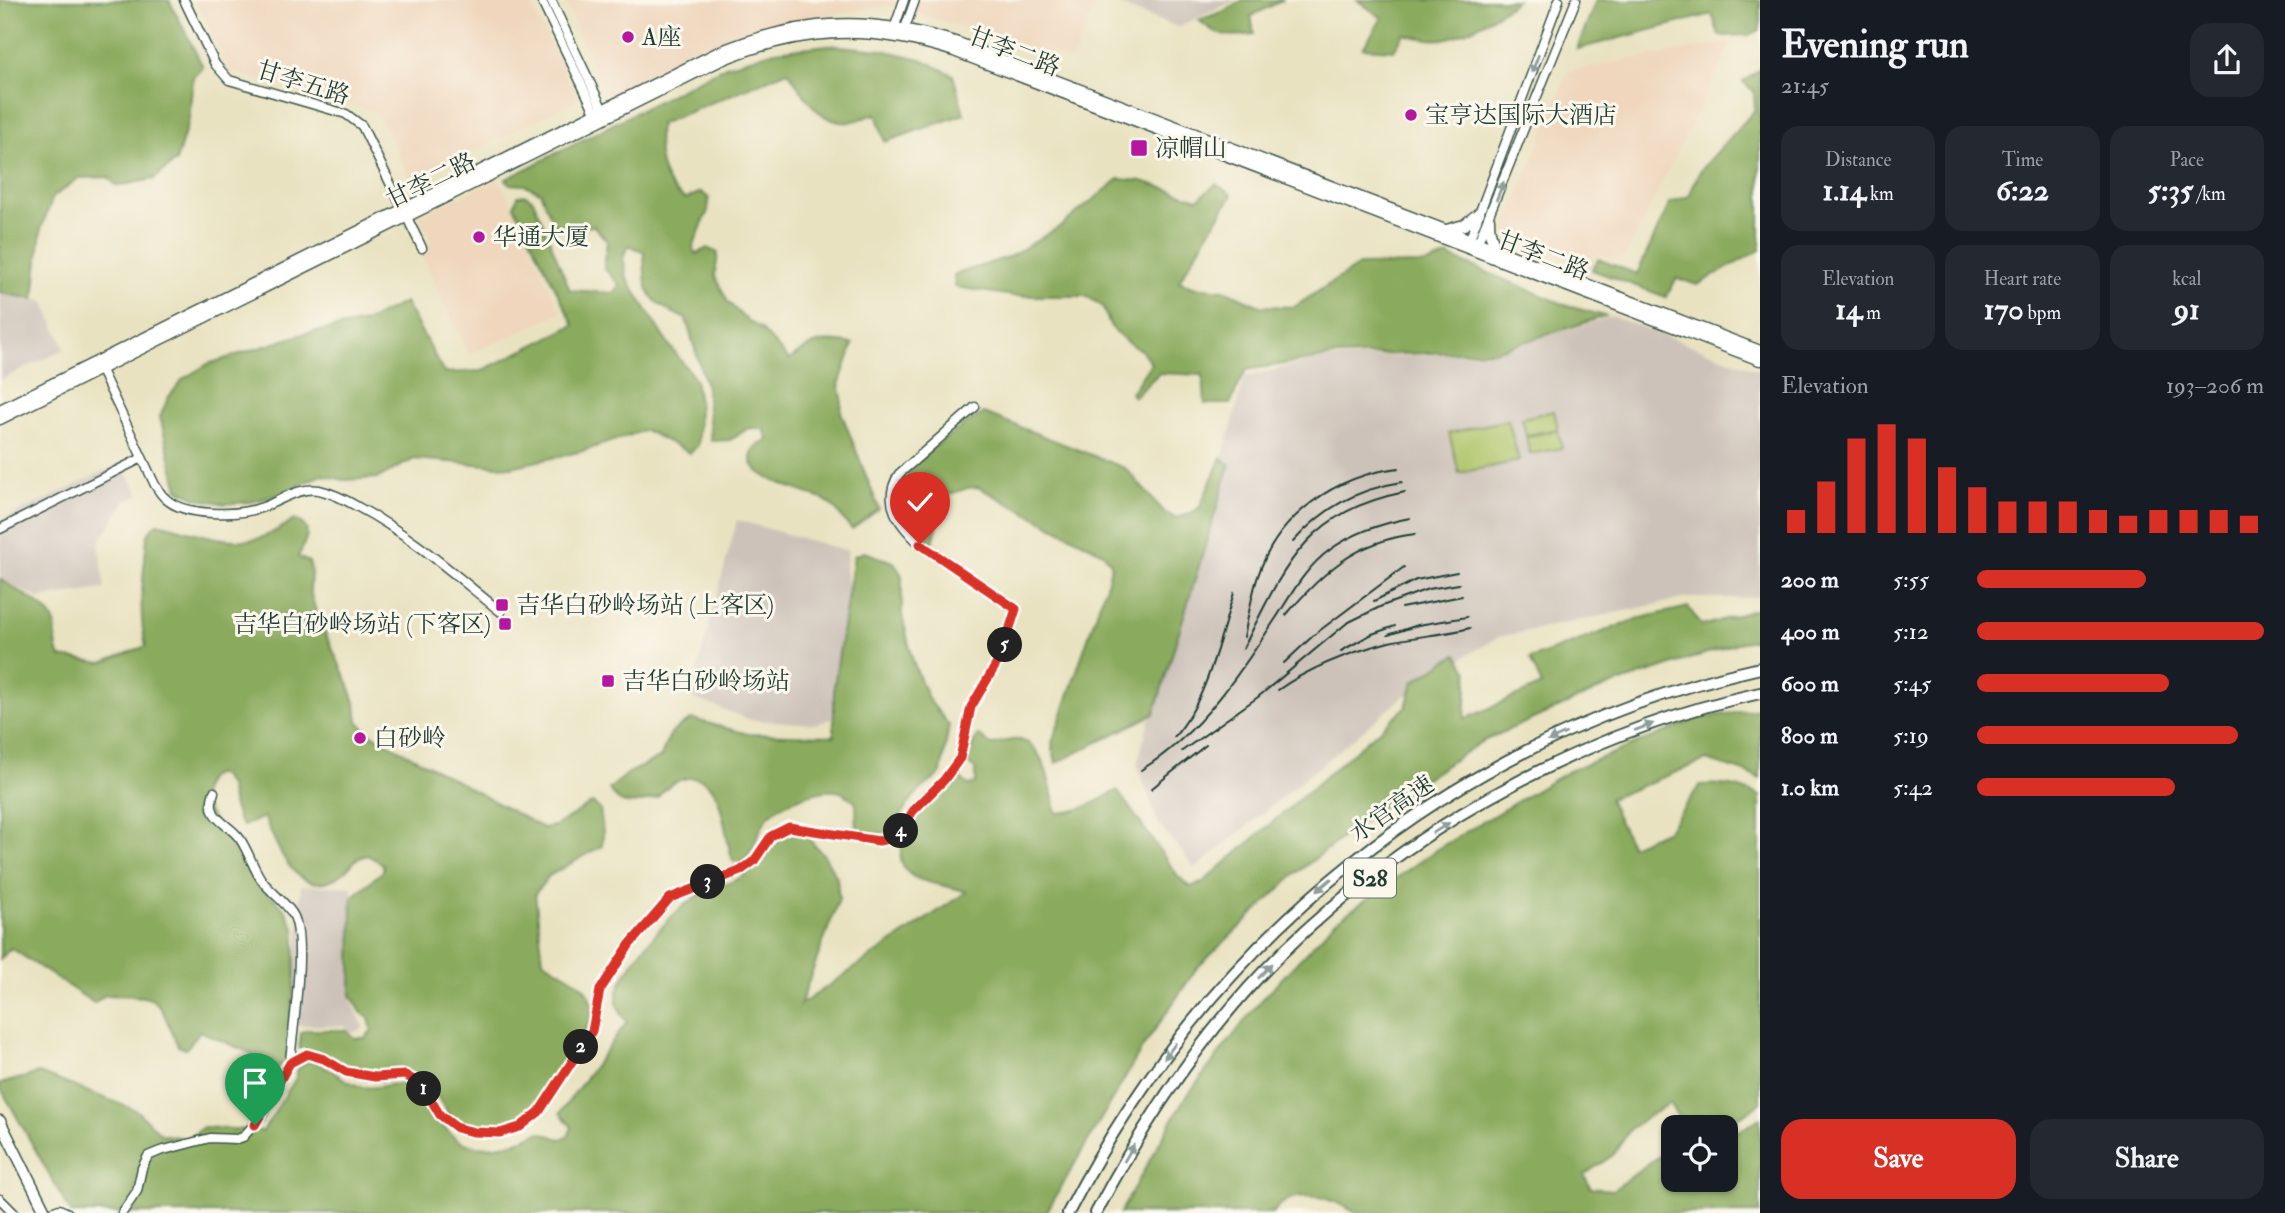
<!DOCTYPE html>
<html lang="en">
<head>
<meta charset="utf-8">
<style>
  body { margin:0; font-family:"IM FELL Double Pica","Noto Serif SC",serif; background:#242831; color:#f1f3f6; height:100vh; display:flex; flex-direction:column; font-size:26px; white-space:nowrap }
  * { box-sizing:border-box; margin:0 }
  p { font-size:23px; color:#9ea1a6 }
  .icon { flex:none; width:38px; height:38px; fill:none; stroke:currentColor; stroke-width:2; stroke-linecap:round; stroke-linejoin:round }
  .map { position:relative; flex:1; overflow:hidden }
  .panel { display:flex; flex-direction:column; background:#171b24; width:525px }
  .panel>* { flex:none }
  .tools { position:absolute; left:1661px; top:1115px; display:grid; gap:14px }
  .tools a { display:grid; place-items:center; width:77px; height:77px; border-radius:14px; background:#171b24; box-shadow:0 2px 5px #0004; font-size:35px }
  .pin { position:absolute; display:grid; place-items:center; width:60px; height:60px; color:#fff; margin:-72px -30px; border-radius:50% 50% 50% 0; rotate:-45deg; box-shadow:0 0 7px #0007 }
  .pin .icon { rotate:45deg }
  .km { position:absolute; width:35px; height:35px; margin:-18px; border-radius:50%; background:#222; color:#fff; font-size:19px; line-height:35px; text-align:center }
  .round { display:grid; place-items:center; flex:none; width:74px; height:74px; border-radius:21px; background:#242831 }
  .overview { display:flex; align-items:center; justify-content:space-between; height:119px; padding:0 21px }
  h1 { font-size:38px; font-weight:800; line-height:52px }
  .stats { display:grid; grid-template-columns:repeat(3,1fr); gap:10px; height:119px; padding:7px 21px }
  .stats div { display:grid; align-content:center; border-radius:18px; background:#242831; text-align:center }
  .stats b { font-size:30px; font-weight:800 }
  .stats small { font-size:19px; font-weight:400 }
  .stats p { font-size:19px }
  .chart { height:196px; padding:14px 21px }
  .chart p { display:flex; justify-content:space-between }
  .chart svg { width:100%; height:126px; margin-top:7px; stroke:#d93025; stroke-width:6 }
  .cta { display:flex; gap:14px; margin-top:auto; padding:14px 21px }
  .cta a { flex:1; height:80px; border-radius:21px; background:#d93025; color:#fff; font-size:28px; font-weight:800; line-height:80px; text-align:center }
  .cta a+a { background:#242831; color:#f1f3f6 }
  ul { padding:0 21px; list-style:none; font-size:23px }
  li { display:grid; grid-template-columns:112px 84px 1fr; align-items:center; height:52px }
  li i { height:18px; border-radius:9px; background:#d93025 }
  main { display:flex; flex:1; min-height:0 }
  .map>svg:first-child { display:block }
  .built { fill:#efd6bc }
  .industrial { fill:#cdc2b9 }
  .green { fill:#aec469; stroke:#66804e; stroke-width:2 }
  .forest { fill:#8aaa5d; stroke:#547448; stroke-width:2 }
  .lines { fill:none; stroke-linecap:round; stroke-linejoin:round }
  .minor-casing { stroke:#3d5649; stroke-width:11 }
  .major-casing { stroke:#3d5649; stroke-width:13 }
  .highway-casing { stroke:#3d5649; stroke-width:14 }
  .minor { stroke:#fff; stroke-width:8 }
  .major { stroke:#fff; stroke-width:10 }
  .highway { stroke:#fff; stroke-width:10 }
  .rail { stroke:#1f3d34; stroke-width:2 }
  .oneway { fill:#8f9e9a }
  .route-casing { stroke:#fff; stroke-width:14 }
  .route { stroke:#d93025; stroke-width:9 }
  .poi-dot { fill:#b5179e; stroke:#fbf7ec; stroke-width:2.5 }
  .labels { text-anchor:middle; dominant-baseline:central; stroke-width:6; stroke-linejoin:round; paint-order:stroke }
  .shield { fill:#fbf7ec; stroke:#61756b; stroke-width:2 }
  .shield-label { font-size:23px; font-weight:bold; fill:#1f3d34 }
  .poi-label { font-size:24px; fill:#1f3d34; stroke:#fbf7ec; text-anchor:start }
  .street-label { font-size:24px; fill:#1f3d34; stroke:#fbf7ec }
</style>
</head>
<body>
<main>
<div class="map">
<svg width="1760" height="1213" viewBox="0 0 1760 1213">
  <rect width="100%" height="100%" fill="#fbf7ec"/>
  <filter id="ink" filterUnits="userSpaceOnUse"><feTurbulence type="fractalNoise" baseFrequency=".0143" numOctaves="2"/><feDisplacementMap in="SourceGraphic" scale="14" xChannelSelector="R" yChannelSelector="G"/><feConvolveMatrix kernelMatrix="1 2 1 2 8 2 1 2 1" color-interpolation-filters="sRGB"/></filter>
  <filter id="wash" filterUnits="userSpaceOnUse"><feTurbulence type="fractalNoise" baseFrequency=".00686" numOctaves="4" result="noise"/><feDisplacementMap in="SourceGraphic" scale="28" xChannelSelector="R" yChannelSelector="G"/><feGaussianBlur stdDeviation="1.57" result="paint"/><feColorMatrix in="noise" values="0 0 0 0 0 0 0 0 0 0 0 0 0 0 0 0 0 1.4 0 .05"/><feComposite in="paint" operator="in"/></filter>
  <g filter="url(#wash)">
    <rect width="100%" height="100%" fill="#e9e2c1"/>
    <!-- built -->
    <path class="built" d="M195,0H529L578,99L412,182L377,112L230,71Z
      M564,0H1098L1072,60L890,5L804,20L754,33L625,95L605,94Z
      M1732,42L1622,263L1598,253L1589,269L1505,230L1568,71Z
      M499,179L561,312L469,355L423,257L432,241L420,216Z"/>
    <!-- industrial -->
    <path class="industrial" d="M1121,0H1236L1178,27L1119,5Z
      M0,293L44,301L65,349L0,380Z
      M1612,316L1760,371V596L1744,598H1687L1499,637L1464,657L1406,695L1195,869L1158,823L1137,764L1245,377L1320,359L1495,353Z
      M121,463L140,495L125,501L99,543L105,589L38,598L0,579V521Z
      M737,520L848,551L845,569L849,587L834,686L833,718L817,724L751,720L690,697Z
      M301,885L352,887L351,999L364,1028L352,1033L345,1026L293,1025Z"/>
    <!-- green -->
    <path class="green" d="M1554,411L1558,429L1526,435L1522,418Z
      M1508,420L1519,461L1459,473L1449,433Z
      M1558,430L1562,448L1530,454L1526,437Z"/>
    <!-- forest -->
    <path class="forest" d="M0,0H169L203,67L193,77L189,119L176,161L154,179L117,186L108,177L79,178L53,197L41,229L34,299L0,293Z
      M1243,0H1283L1251,16L1254,34C1229,37 1218,38 1199,20L1222,12Z
      M1357,0H1517C1500,14 1465,36 1443,39C1431,41 1416,37 1404,34L1394,50L1363,48L1382,18Z
      M1596,0H1760V30L1749,35L1719,36L1712,14L1577,49Z
      M828,45L882,50L921,59L953,75L964,114L885,142L876,114C867,116 858,121 849,122C818,125 803,92 788,71L660,124C655,150 660,186 686,199L701,192L709,198L708,211L693,246L696,254L707,248L718,253L715,276L728,302L743,317L762,330L789,360C816,340 820,339 853,344L839,385L842,397L841,412L879,509L852,529C842,521 838,508 826,501C810,492 752,480 751,459C751,455 753,452 754,448L768,440L764,429L749,428L730,440L711,441L706,386L686,319C646,300 645,295 644,252L629,245L623,257L627,278L664,338L695,379L699,403L698,445L690,453L645,430L583,451L511,467L414,459L378,478L344,480L322,475L278,495L252,502L224,504L196,498L178,489L160,417L168,398L183,379L208,364L303,334L365,322L405,302L444,373L481,371L574,325L514,206L518,196L526,195L533,200L570,290L614,293L620,285L604,268L607,241L594,226L556,229L540,192L525,185L510,184L506,179L726,66L775,51Z
      M1760,69V250L1697,285L1677,278L1666,297L1592,270L1598,259L1637,274L1670,203L1689,196L1700,171L1755,110L1754,91L1743,82Z
      M1119,179L1142,181L1198,199L1216,184L1232,195L1179,281L1193,287L1224,290L1260,306L1294,307L1359,265L1426,264L1448,256L1568,306L1605,316L1496,351L1334,356L1246,370L1230,404H1205L1203,375L1159,373L1134,397L1131,393L1151,363L1142,351L1127,342L1111,327L1102,306L1086,296H1014L955,287L954,275L1011,256L1062,225Z
      M984,413L1125,468L1164,512L1175,518L1189,514L1199,508L1221,458L1230,464L1154,714L1056,763L1052,743L1109,577L1111,563L1103,553L978,487L967,488L945,496L933,543L921,535L897,496C907,463 954,430 984,413Z
      M295,520C315,527 305,542 298,557L309,562L311,569L310,591L318,618L348,683L356,705L358,721L369,733L543,828L555,826L592,803L600,809L603,834L602,846L549,876L535,894L543,960C568,979 597,982 591,1020C581,1037 571,1054 561,1070C541,1103 527,1134 482,1130C471,1129 462,1126 453,1119C439,1106 436,1081 415,1077C396,1073 381,1086 362,1078C338,1068 332,1049 301,1050L299,1048L301,1033L306,1030H347L353,1038H365L372,1030L369,1018L361,1012L351,995L352,897L383,871V864L367,855C352,859 353,866 342,874C297,905 278,847 264,817L243,826L239,821L232,801L229,786L220,774L214,775L208,779L203,789L202,802L217,825L239,844L257,880L286,911L295,929V978L286,1060L270,1074L258,1092L252,1091C255,1077 259,1065 250,1053L200,1031L186,1049L178,1046C155,993 163,997 105,995L94,1003L11,948L0,959V579C14,589 53,608 55,625C57,638 54,645 60,657L102,663L146,646C137,610 144,574 147,537L152,528L158,523C188,530 225,545 256,539C271,536 282,526 295,520Z
      M864,552L894,562L902,576V615L913,662L928,699L949,725L941,773C932,782 919,789 912,799C890,827 900,838 857,832L856,803C852,800 847,795 843,793C825,785 778,803 767,818C757,832 755,848 744,862H734C722,841 728,773 688,778C674,780 666,787 657,798C636,803 622,811 609,789L630,772L661,757C668,734 672,729 693,719L748,734L834,736V686L854,556Z
      M1688,607L1702,626L1760,608V639L1737,643L1603,688L1481,742L1377,811L1295,874L1197,968L1141,1050L1046,1213H71L0,1087V1084L39,1073L136,1110L161,1134L188,1139L203,1127L263,1131L296,1078L298,1068L307,1061C328,1064 340,1080 359,1086C378,1092 394,1078 412,1087C422,1092 430,1105 436,1115C443,1124 451,1138 462,1142C487,1153 516,1143 540,1132L560,1139L568,1137L572,1127L560,1113L627,1022C623,1017 619,1010 617,1003C613,976 672,912 694,898C709,888 728,886 743,876C761,864 770,844 788,832L805,835L824,855L837,878L839,899L800,1005L966,892C951,885 928,885 914,877C873,853 938,794 956,774L969,786L976,782L975,769L965,761L978,735L991,745C1002,742 1017,736 1028,743C1046,754 1052,793 1056,813C1080,812 1097,802 1117,790L1178,876L1190,887L1202,883L1406,707L1413,682L1457,654L1468,672L1465,719L1542,685L1530,659L1637,619Z
      M1760,709V779L1748,773L1706,760L1609,799L1631,846L1668,830L1700,785C1723,783 1739,786 1760,796V1103C1741,1120 1702,1134 1679,1117C1675,1114 1672,1107 1669,1103L1631,1128L1613,1155L1584,1175L1591,1188L1613,1190L1658,1157L1673,1152V1180H1726V1135L1739,1131L1760,1118V1213H1356C1332,1197 1292,1185 1273,1213H1120L1183,1101L1257,1005L1335,922L1437,849L1567,772L1700,718Z"/>
  </g>
  <g filter="url(#ink)">
    <g class="lines">
      <defs>
        <path id="minor" d="M184,0L215,64L229,80L346,114L362,126L422,248
          M541,0L596,114L599,116
          M551,0L604,112
          M904,0L895,26L898,36L905,28L915,0
          M1469,245V241L1559,0
          M1476,247L1576,0
          M99,366L155,485C158,489 161,495 165,498C184,517 239,516 263,507C282,500 298,487 319,490C333,493 346,500 358,507C411,535 455,575 501,612
          M0,529L142,458
          M214,792C204,819 228,822 240,839C249,852 253,869 263,882C272,893 284,901 292,913C308,935 292,1032 290,1063
          M0,1199L14,1213
          M49,1213L59,1209L68,1213
          M122,1213L137,1191L142,1168L148,1156L160,1151L210,1138L237,1139L243,1137L262,1116L290,1063L307,1054L324,1059L346,1072L375,1077L405,1075L422,1085L440,1116L457,1128L474,1132L500,1133L520,1127L539,1112L592,1031L600,990L630,944L670,899L740,871L754,861L771,836L789,827L879,841L897,837L913,811L944,780L960,758L971,707L1000,658L1016,609L920,544C899,524 881,503 899,474L975,407"/>
        <path id="major" d="M1489,219C1489,232 1491,244 1502,252
          M1443,231L1464,225L1479,213
          M0,410L717,53C802,18 871,15 958,43L1760,351
          M0,419L721,60C802,27 870,24 954,51L1760,360
          M0,1121L46,1213"/>
        <path id="highway" d="M1068,1213C1211,936 1454,736 1760,668
          M1096,1213C1150,1110 1219,1009 1306,930C1433,815 1593,729 1760,693"/>
      </defs>
      <!-- minor casing -->
      <use href="#minor" class="minor-casing"/>
      <!-- major casing -->
      <use href="#major" class="major-casing"/>
      <!-- highway casing -->
      <use href="#highway" class="highway-casing"/>
      <!-- minor -->
      <use href="#minor" class="minor"/>
      <!-- major -->
      <use href="#major" class="major"/>
      <!-- highway -->
      <use href="#highway" class="highway"/>
      <!-- rail -->
      <path class="rail" d="M1293,542C1323,508 1357,489 1402,482
        M1374,601L1416,580L1457,572
        M1401,608L1462,596
        M1286,615C1323,572 1356,541 1415,534
        M1388,635L1418,625L1467,617
        M1244,637C1248,618 1251,598 1257,579C1276,516 1336,475 1399,468
        M1243,649C1284,567 1305,512 1405,492
        M1341,651L1372,634L1395,626
        M1284,663L1315,634L1404,567
        M1278,690C1309,668 1351,652 1389,642C1416,636 1443,635 1470,628
        M1174,737C1207,701 1219,639 1234,593
        M1182,751L1258,697L1347,623L1382,606L1428,589L1459,584
        M1141,770C1201,733 1240,673 1278,615C1293,591 1307,566 1331,549C1355,532 1383,523 1410,518
        M1151,789L1206,745"/>
    </g>
    <!-- one-way arrows -->
    <defs><path id="oneway-solid" d="M-6-.8H1V-3.2L6.5 0L1 3.2V.8H-6Z" transform="scale(1.75)"/></defs>
    <g class="oneway">
      <use href="#oneway-solid" transform="translate(1535 64) rotate(111)"/>
      <use href="#oneway-solid" transform="translate(1500 191) rotate(-68)"/>
      <use href="#oneway-solid" transform="translate(1644 727) rotate(-20)"/>
      <use href="#oneway-solid" transform="translate(1557 737) rotate(156)"/>
      <use href="#oneway-solid" transform="translate(1441 828) rotate(-32)"/>
      <use href="#oneway-solid" transform="translate(1324 885) rotate(139)"/>
      <use href="#oneway-solid" transform="translate(1265 971) rotate(-48)"/>
      <use href="#oneway-solid" transform="translate(1170 1051) rotate(126)"/>
      <use href="#oneway-solid" transform="translate(1129 1153) rotate(-60)"/>
    </g>
  </g>
  <g class="lines" filter="url(#ink)">
    <defs>
      <path id="route" d="M255,1125L290,1063L307,1054L324,1059L346,1072L375,1077L405,1075L422,1085L440,1115L457,1128L474,1132L500,1133L520,1127L539,1112L592,1031L600,990L630,944L670,898L740,871L754,861L771,836L789,827L879,841L897,837L913,811L944,780L960,758L971,707L1000,658L1016,609L920,544"/>
    </defs>
    <!-- route casing -->
    <use href="#route" class="route-casing"/>
    <!-- route -->
    <use href="#route" class="route"/>
  </g>
  <!-- markers -->
  <g class="poi-dot">
    <circle cx="628" cy="37" r="7"/>
    <circle cx="1411" cy="115" r="7"/>
    <rect x="1130" y="139" width="18" height="18" rx="3.5"/>
    <circle cx="479" cy="237" r="7"/>
    <rect x="495" y="598" width="14" height="14" rx="3.5"/>
    <rect x="498" y="617" width="14" height="14" rx="3.5"/>
    <rect x="601" y="674" width="14" height="14" rx="3.5"/>
    <circle cx="360" cy="738" r="7"/>
  </g>
  <g class="labels">
    <!-- shield labels -->
    <rect class="shield" x="1344" y="858.5" width="52" height="39" rx="5"/>
    <g class="shield-label">
      <text x="1370" y="878">S28</text>
    </g>
    <!-- poi labels -->
    <g class="poi-label">
      <text x="642" y="37">A座</text>
      <text x="1425" y="115">宝亨达国际大酒店</text>
      <text x="1155" y="148">凉帽山</text>
      <text x="493" y="237">华通大厦</text>
      <text x="516" y="605">吉华白砂岭场站 (上客区)</text>
      <text x="491" y="624" text-anchor="end">吉华白砂岭场站 (下客区)</text>
      <text x="622" y="681">吉华白砂岭场站</text>
      <text x="374" y="738">白砂岭</text>
    </g>
    <!-- street labels -->
    <g class="street-label">
      <text transform="translate(1014 52) rotate(21)">甘李二路</text>
      <text transform="translate(303 83) rotate(17)">甘李五路</text>
      <text transform="translate(431 181) rotate(-26)">甘李二路</text>
      <text transform="translate(1543 256) rotate(21)">甘李二路</text>
      <text transform="translate(1392 809) rotate(-35)">水官高速</text>
    </g>
  </g>
</svg>
<div class="tools">
<a><svg class="icon" aria-label="locate" viewBox="0 0 24 24"><circle cx="12" cy="12" r="6"/><path d="M12 2v4M12 18v4M2 12h4M18 12h4"/></svg></a>
</div>
<div class="pin" style="left:255px;top:1125px;background:#1e9e55"><svg class="icon" aria-label="arrive" viewBox="0 0 24 24"><path d="M6 21V4h12l-3 4 3 4H6"/></svg></div>
<div class="pin" style="left:920px;top:544px;background:#d93025"><svg class="icon" aria-label="check" viewBox="0 0 24 24"><path d="M5 12l5 5 9-10"/></svg></div>
<b class="km" style="left:424px;top:1089px">1</b>
<b class="km" style="left:581px;top:1047px">2</b>
<b class="km" style="left:708px;top:882px">3</b>
<b class="km" style="left:901px;top:831px">4</b>
<b class="km" style="left:1005px;top:645px">5</b>
</div>
<section class="panel">
<div class="overview"><div><h1>Evening run</h1><p>21:45</p></div><a class="round"><svg class="icon" aria-label="share" viewBox="0 0 24 24"><path d="M12 15V3M7 8l5-5 5 5M5 13v7h14v-7"/></svg></a></div>
<div class="stats">
<div><p>Distance</p><b>1.14<small> km</small></b></div>
<div><p>Time</p><b>6:22</b></div>
<div><p>Pace</p><b>5:35<small> /km</small></b></div>
</div>
<div class="stats">
<div><p>Elevation</p><b>14<small> m</small></b></div>
<div><p>Heart rate</p><b>170<small> bpm</small></b></div>
<div><p>kcal</p><b>91</b></div>
</div>
<div class="chart"><p><span>Elevation</span>193–206 m</p>
<svg viewBox="0 0 160 44" preserveAspectRatio="none"><path d="M5 44V36M15 44V26M25 44V11M35 44V6M45 44V11M55 44V21M65 44V28M75 44V33M85 44V33M95 44V33M105 44V36M115 44V38M125 44V36M135 44V36M145 44V36M155 44V38"/></svg>
</div>
<ul>
<li><b>200 m</b>5:55<i style="width:59%"></i></li>
<li><b>400 m</b>5:12<i style="width:100%"></i></li>
<li><b>600 m</b>5:45<i style="width:67%"></i></li>
<li><b>800 m</b>5:19<i style="width:91%"></i></li>
<li><b>1.0 km</b>5:42<i style="width:69%"></i></li>
</ul>
<div class="cta"><a>Save</a><a>Share</a></div>
</section>
</main>
</body>
</html>
